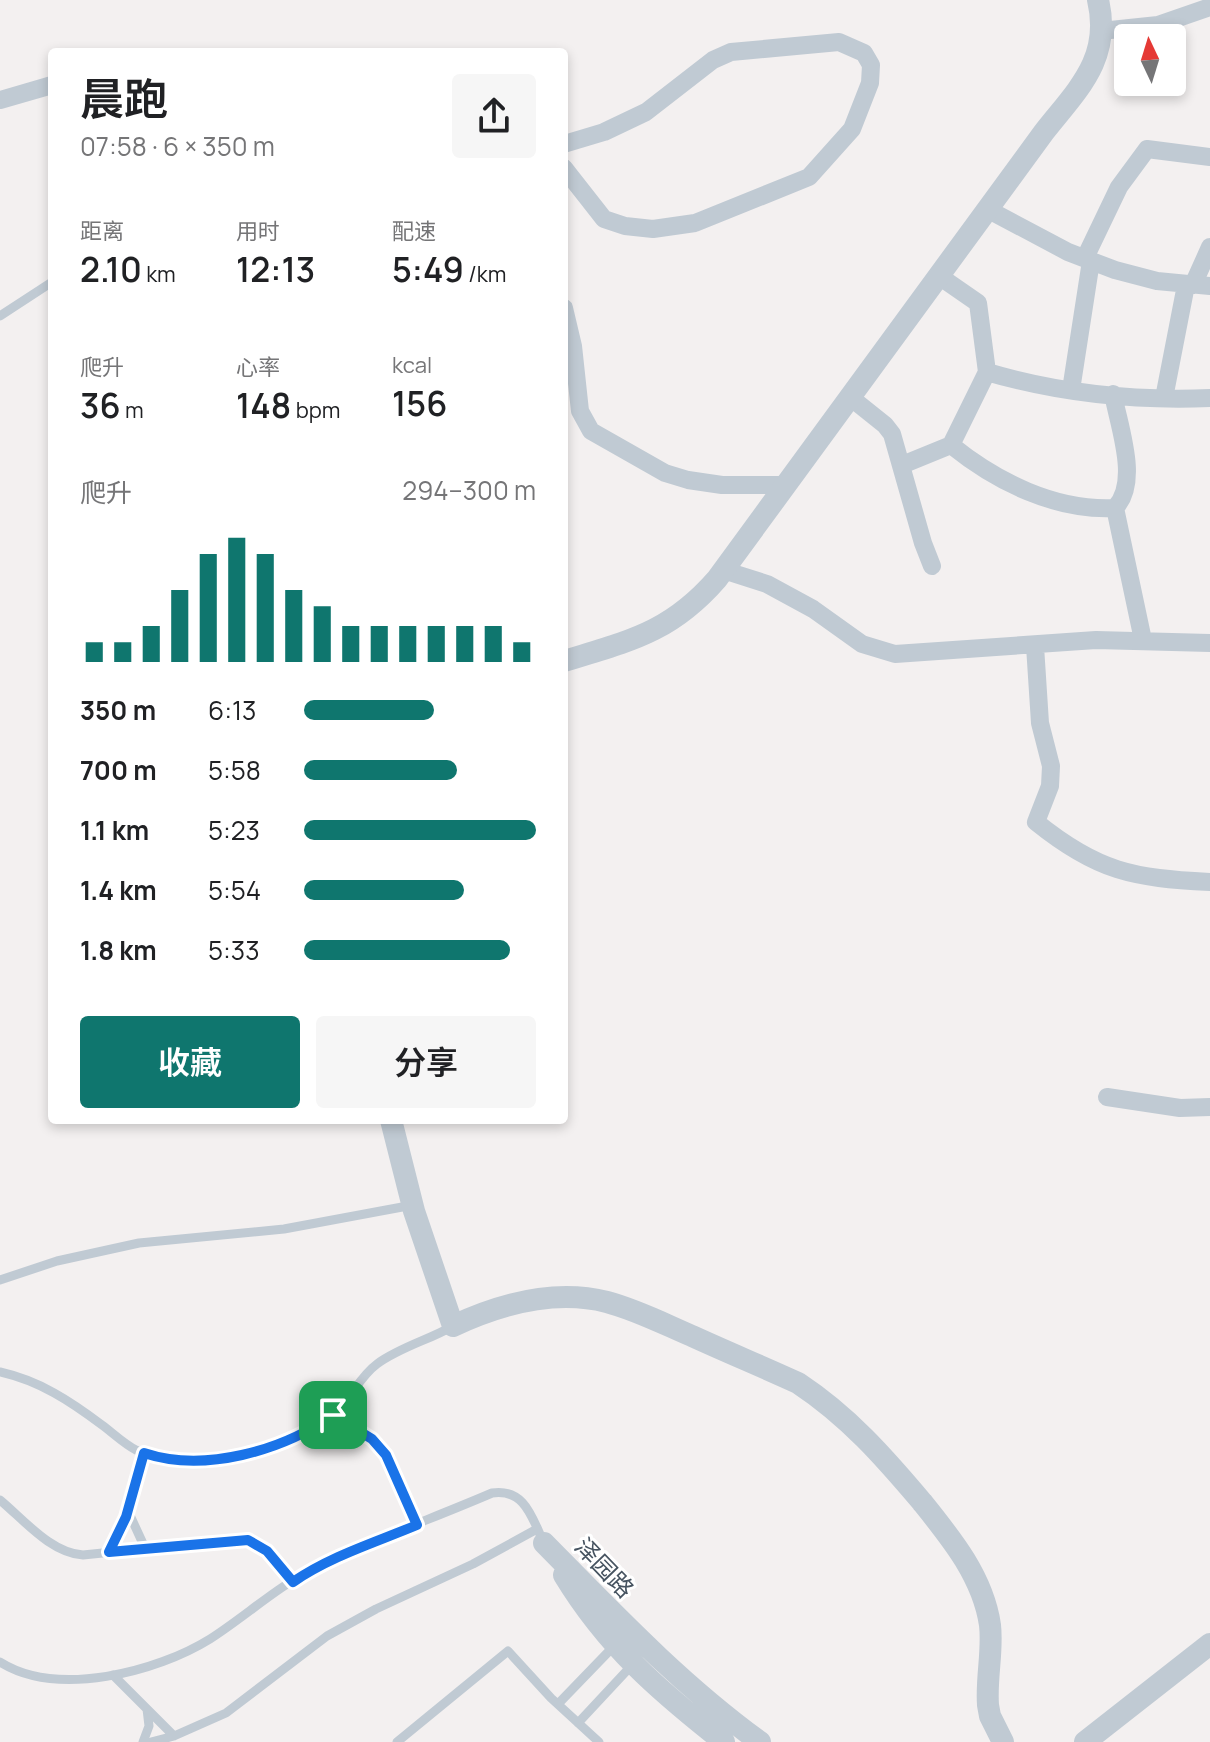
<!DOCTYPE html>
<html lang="zh">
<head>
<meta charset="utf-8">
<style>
  body { margin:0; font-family:Manrope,"Noto Sans SC",sans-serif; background:#f6f6f6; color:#202124; height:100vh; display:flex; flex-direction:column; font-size:30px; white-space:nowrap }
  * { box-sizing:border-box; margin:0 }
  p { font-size:26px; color:#757577 }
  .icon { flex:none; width:44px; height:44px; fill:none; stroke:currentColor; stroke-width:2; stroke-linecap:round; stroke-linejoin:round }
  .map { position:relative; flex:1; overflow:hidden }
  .side { position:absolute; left:48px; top:48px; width:520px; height:1076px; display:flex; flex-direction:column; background:#fff; border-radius:8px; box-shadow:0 4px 12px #0003 }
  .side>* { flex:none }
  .needle { width:52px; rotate:356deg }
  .tools { position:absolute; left:1114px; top:24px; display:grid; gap:16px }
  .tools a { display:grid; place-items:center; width:72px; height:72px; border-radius:8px; background:#fff; box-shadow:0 4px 12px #0003; font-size:40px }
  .pin { position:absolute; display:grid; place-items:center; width:68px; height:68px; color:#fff; margin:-34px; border-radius:16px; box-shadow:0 4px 12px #0006 }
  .round { display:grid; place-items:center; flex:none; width:84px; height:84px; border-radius:8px; background:#f6f6f6 }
  .head { display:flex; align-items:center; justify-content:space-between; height:136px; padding:0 32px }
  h1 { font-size:44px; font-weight:600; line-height:60px }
  .metrics { display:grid; grid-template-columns:repeat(3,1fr); gap:12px; height:136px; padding:8px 32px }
  .metrics div { display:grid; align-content:center }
  .metrics b { font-size:34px; font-weight:600 }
  .metrics small { font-size:22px; font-weight:400 }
  .metrics p { font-size:22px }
  .chart { height:224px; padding:16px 32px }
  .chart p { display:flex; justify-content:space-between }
  .chart svg { width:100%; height:144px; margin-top:8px; stroke:#0f766e; stroke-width:6 }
  .action { display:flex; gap:16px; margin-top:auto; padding:16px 32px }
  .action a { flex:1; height:92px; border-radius:8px; background:#0f766e; color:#fff; font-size:32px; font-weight:600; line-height:92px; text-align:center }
  .action a+a { background:#f6f6f6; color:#202124 }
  ul { padding:0 32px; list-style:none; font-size:26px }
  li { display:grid; grid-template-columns:128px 96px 1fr; align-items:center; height:60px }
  li i { height:20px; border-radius:10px; background:#0f766e }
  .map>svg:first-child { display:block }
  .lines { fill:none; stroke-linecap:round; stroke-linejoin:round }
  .service { stroke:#c0cad3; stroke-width:9 }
  .minor { stroke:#c0cad3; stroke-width:18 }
  .tertiary { stroke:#c0cad3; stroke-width:22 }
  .route-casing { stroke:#fff; stroke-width:16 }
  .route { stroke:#1a73e8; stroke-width:10 }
  .labels { text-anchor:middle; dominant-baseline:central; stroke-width:6; stroke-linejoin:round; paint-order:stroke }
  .street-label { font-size:24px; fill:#465360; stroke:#fff }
</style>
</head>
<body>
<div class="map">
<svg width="1210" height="1742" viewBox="0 0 1210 1742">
  <rect width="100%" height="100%" fill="#f3f0f0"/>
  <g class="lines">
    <!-- service -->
    <path class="service" d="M0,316L52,282
      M0,1280L57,1261L139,1243L284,1229L413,1205
      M0,1372C40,1381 70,1401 102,1425C113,1433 124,1444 136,1450C187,1477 291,1449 333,1414C351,1400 358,1378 377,1364C400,1347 429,1340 453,1326
      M333,1415L372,1439L386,1455L417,1525
      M0,1500C24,1520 51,1553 83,1555L240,1539L262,1547L293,1582
      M128,1511L145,1548
      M109,1552L126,1517L144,1453
      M0,1662C57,1698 157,1672 210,1639C246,1616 279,1585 317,1567C374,1539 434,1518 492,1493C525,1488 532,1518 544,1543
      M113,1675L174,1736
      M558,1704L614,1646
      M578,1723L633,1664
      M143,1742L149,1726L147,1709
      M151,1742L174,1736L226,1713L327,1636L376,1609L473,1564L537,1529
      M397,1742L508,1651L551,1698L599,1742"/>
    <!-- minor -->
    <path class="minor" d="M1101,31L1158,25L1210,7
      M0,100L52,85
      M564,144L604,132L646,112L713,60L731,52L839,42L864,53L871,65L870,83L852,129L809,177L695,223L653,229L625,226L604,219L564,168
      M987,209L1068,252L1115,270L1157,281L1210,286
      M1085,258L1119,187L1147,149L1210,157
      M1193,285L1210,247
      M564,308L573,346L580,411L591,431L665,473L688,480L722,485H785
      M987,372C1058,393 1135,401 1210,398
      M1071,390L1091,261
      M850,397L885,425L892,434L923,543L932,566
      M1164,398L1186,285
      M951,445C997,482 1055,511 1115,508C1140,482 1119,427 1113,394
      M902,465L951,445L987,372L978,303L939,276
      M1115,508L1143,640
      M723,570L767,584L813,609L862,644L895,654L1096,640L1210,643
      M1035,646L1040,723L1051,766L1050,786L1036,822C1098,872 1133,878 1210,882
      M1107,1097L1180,1108L1210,1107"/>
    <!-- tertiary -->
    <path class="tertiary" d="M564,661C629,641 670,633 717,579L1044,132C1077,90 1112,59 1098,0
      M391,1120L414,1211L453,1326C500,1304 556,1289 607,1302C637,1310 664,1324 692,1336C727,1352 763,1367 798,1383C848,1416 884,1457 922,1502C951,1538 983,1577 990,1625C993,1651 986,1678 988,1705L990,1716L1003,1742
      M544,1543C613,1613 680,1684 760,1742
      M564,1575C607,1646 659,1691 724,1742
      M1085,1742L1210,1644"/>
  </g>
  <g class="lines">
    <defs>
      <path id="route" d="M333,1415L372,1439L386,1455L417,1525C374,1543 331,1556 293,1582L267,1551L248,1540L109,1552L126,1517L144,1453C204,1473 282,1451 333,1415Z"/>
    </defs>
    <!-- route casing -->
    <use href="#route" class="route-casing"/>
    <!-- route -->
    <use href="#route" class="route"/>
  </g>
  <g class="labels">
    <!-- street labels -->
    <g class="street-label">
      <text transform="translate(605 1567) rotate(46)">泽园路</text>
    </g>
  </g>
</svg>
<div class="tools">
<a><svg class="needle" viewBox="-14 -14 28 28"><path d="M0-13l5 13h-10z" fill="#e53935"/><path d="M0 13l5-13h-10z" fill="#757577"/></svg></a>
</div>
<div class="pin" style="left:333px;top:1415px;background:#1e9e55"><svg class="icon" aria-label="arrive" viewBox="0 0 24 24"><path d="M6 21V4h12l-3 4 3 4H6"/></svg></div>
<section class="side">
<div class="head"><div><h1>晨跑</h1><p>07:58 · 6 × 350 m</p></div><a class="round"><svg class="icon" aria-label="share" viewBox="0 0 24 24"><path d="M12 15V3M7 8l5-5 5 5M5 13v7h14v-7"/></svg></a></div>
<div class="metrics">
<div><p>距离</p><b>2.10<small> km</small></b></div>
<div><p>用时</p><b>12:13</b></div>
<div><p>配速</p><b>5:49<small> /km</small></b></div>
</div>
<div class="metrics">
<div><p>爬升</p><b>36<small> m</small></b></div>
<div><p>心率</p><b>148<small> bpm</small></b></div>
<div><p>kcal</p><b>156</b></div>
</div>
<div class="chart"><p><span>爬升</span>294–300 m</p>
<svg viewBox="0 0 160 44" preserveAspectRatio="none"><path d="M5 44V38M15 44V38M25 44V33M35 44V22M45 44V11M55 44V6M65 44V11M75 44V22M85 44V27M95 44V33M105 44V33M115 44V33M125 44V33M135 44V33M145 44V33M155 44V38"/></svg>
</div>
<ul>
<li><b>350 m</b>6:13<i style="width:56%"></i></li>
<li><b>700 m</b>5:58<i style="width:66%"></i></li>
<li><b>1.1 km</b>5:23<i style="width:100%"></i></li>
<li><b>1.4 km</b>5:54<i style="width:69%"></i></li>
<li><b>1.8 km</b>5:33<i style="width:89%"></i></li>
</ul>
<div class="action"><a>收藏</a><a>分享</a></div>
</section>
</div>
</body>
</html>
